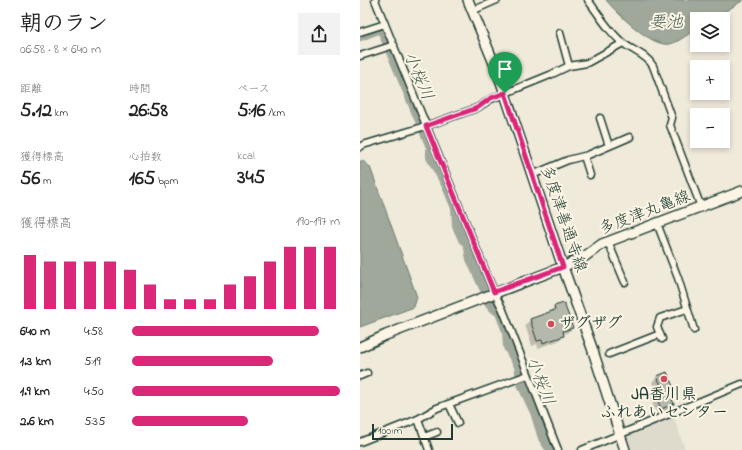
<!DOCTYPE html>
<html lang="ja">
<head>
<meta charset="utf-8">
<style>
  body { margin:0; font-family:"Indie Flower","Klee One",sans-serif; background:#f2f2f2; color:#222; height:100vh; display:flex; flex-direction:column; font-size:15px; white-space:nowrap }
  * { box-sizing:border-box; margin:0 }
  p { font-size:13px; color:#767676 }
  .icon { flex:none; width:22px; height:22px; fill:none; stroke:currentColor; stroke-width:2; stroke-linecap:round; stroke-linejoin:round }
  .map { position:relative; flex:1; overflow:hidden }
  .details { display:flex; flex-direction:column; background:#fff; width:360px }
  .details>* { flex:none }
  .tools { position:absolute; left:330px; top:12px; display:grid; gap:8px }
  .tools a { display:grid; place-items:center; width:40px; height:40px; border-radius:0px; background:#fff; box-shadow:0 2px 6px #0003; font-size:20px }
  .scale { position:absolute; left:12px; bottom:10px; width:81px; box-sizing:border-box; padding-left:4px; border:2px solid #1f3d34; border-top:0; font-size:11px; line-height:14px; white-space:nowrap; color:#1f3d34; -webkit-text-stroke:3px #fcf5e5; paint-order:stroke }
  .pin { position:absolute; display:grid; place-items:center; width:34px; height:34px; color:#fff; margin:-41px -17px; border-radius:50% 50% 50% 0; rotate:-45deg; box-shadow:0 0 4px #0007 }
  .pin .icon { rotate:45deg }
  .round { display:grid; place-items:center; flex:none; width:42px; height:42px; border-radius:0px; background:#f2f2f2 }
  .head { display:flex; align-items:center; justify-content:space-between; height:68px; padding:0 20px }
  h1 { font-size:22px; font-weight:700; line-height:30px }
  .figures { display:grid; grid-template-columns:repeat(3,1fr); gap:6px; height:68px; padding:4px 20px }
  .figures div { display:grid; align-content:center }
  .figures b { font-size:20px; font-weight:700 }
  .figures small { font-size:11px; font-weight:400 }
  .figures p { font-size:11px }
  .chart { height:112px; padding:8px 20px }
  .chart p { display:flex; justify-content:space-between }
  .chart svg { width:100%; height:72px; margin-top:4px; stroke:#db2777; stroke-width:6 }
  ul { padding:0 20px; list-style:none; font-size:13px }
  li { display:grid; grid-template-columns:64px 48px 1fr; align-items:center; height:30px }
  li i { height:10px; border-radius:5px; background:#db2777 }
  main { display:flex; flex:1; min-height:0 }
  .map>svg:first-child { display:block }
  .built { fill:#dedbcc }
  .water { fill:#9fa89a; stroke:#6c7d71 }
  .shadow { fill:#0003 }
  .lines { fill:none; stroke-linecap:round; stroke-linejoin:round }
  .river { stroke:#9fa89a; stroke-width:10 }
  .building { fill:#b5b9ad; stroke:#1f3d34 }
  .minor-casing { stroke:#1f3d34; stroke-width:9 }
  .secondary-casing { stroke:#1f3d34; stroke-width:12 }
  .minor { stroke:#fcf5e5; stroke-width:6 }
  .secondary { stroke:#fcf5e5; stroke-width:9 }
  .route-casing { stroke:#fff; stroke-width:8 }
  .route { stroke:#db2777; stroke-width:5 }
  .poi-dot { fill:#d1495b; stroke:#fcf5e5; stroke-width:1.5 }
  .labels { text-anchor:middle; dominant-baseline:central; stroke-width:4; stroke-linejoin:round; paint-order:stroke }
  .street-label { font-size:16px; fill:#1f3d34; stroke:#fcf5e5 }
  .poi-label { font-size:16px; font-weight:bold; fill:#1f3d34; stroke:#fcf5e5; text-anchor:start }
  .water-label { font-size:17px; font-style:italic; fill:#455d53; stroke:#fcf5e5 }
</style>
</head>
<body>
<main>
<section class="details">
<div class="head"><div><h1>朝のラン</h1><p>06:58 · 8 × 640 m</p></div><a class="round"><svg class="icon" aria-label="share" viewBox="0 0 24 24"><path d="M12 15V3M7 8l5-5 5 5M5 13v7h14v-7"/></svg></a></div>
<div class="figures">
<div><p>距離</p><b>5.12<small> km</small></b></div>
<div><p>時間</p><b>26:58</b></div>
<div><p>ペース</p><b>5:16<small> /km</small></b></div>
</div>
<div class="figures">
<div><p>獲得標高</p><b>56<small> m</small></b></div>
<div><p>心拍数</p><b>165<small> bpm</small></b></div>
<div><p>kcal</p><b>345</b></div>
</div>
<div class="chart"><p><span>獲得標高</span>190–197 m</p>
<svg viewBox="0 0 160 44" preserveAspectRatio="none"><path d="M5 44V11M15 44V15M25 44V15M35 44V15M45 44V15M55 44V20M65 44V29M75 44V38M85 44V38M95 44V38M105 44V29M115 44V24M125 44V15M135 44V6M145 44V6M155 44V6"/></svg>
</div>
<ul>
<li><b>640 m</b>4:58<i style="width:90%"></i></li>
<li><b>1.3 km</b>5:19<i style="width:68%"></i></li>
<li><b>1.9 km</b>4:50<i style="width:100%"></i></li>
<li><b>2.6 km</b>5:35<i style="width:56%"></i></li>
</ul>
</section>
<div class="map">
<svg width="382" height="450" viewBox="0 0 382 450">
  <rect width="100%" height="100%" fill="#efeada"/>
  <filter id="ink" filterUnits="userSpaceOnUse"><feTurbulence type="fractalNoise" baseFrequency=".025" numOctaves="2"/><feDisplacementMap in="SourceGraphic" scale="8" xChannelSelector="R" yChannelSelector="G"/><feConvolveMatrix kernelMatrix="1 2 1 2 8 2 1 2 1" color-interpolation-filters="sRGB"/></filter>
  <g filter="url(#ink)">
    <!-- built -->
    <path class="built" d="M313,415L325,450H269L264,434Z"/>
    <!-- water -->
    <path class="water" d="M246,0H382V1L353,19H337V29C329,33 319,42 310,44C292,48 257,13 246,0Z
      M0,161H3L10,167L57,297L54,307L0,327Z"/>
    <!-- shadow -->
    <path class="shadow" d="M194,307L212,328L207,333L203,334V336L198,341L178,348L177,344L172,346L165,325L170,320L190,313L189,312Z
      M297,377L313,389L309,393L313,404L308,409L296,413L290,397L296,391L292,382Z"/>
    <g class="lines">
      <!-- river -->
      <path class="river" d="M0,36L18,29L22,30L71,147V157L87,186L96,208L97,226L103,239L108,243L111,259L124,288
        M129,302L134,308L140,313L147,331L148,347L159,366L162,384L166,393L175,412L183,438L191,450"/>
    </g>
    <!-- building -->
    <path class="building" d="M204,303L213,328L203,331L204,336L183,343L182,340L177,341L170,319L195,310L194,306Z
      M307,372L314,389L309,391L314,404L301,409L294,391L302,388L297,376Z"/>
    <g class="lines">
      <defs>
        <path id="minor" d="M15,0L134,292L143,310L198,450
          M228,0C239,15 249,32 263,43C273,51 287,55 293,66L312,118L310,125L341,207
          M112,11L137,0
          M0,32L25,24
          M200,33L209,66
          M0,56L34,45
          M240,118L249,146
          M0,147L3,145L66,126L117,108L131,99L190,75L209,66L227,63L263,43
          M224,156L230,175
          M172,175L208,160L228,155L270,137
          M297,223L318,278L334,330
          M248,242L265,282
          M302,339L297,327L300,318L327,309
          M249,354L300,334
          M0,376L7,373
          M89,404L98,423
          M58,419L69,450
          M64,437L77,432
          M0,442L58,419L77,408L168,375
          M222,450L382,384"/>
        <path id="secondary" d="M108,0L138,73L203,267L232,348L265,450
          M0,347L26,335L203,267L224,257L242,244L382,191"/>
      </defs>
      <!-- minor casing -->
      <use href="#minor" class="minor-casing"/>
      <!-- secondary casing -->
      <use href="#secondary" class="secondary-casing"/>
      <!-- minor -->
      <use href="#minor" class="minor"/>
      <!-- secondary -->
      <use href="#secondary" class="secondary"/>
    </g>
  </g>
  <g class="lines" filter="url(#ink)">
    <defs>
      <path id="route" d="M145,93L203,267L134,292L66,126L117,108L131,98Z"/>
    </defs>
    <!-- route casing -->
    <use href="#route" class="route-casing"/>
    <!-- route -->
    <use href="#route" class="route"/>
  </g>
  <!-- markers -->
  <g class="poi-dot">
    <circle cx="191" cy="324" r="4"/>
    <circle cx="304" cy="379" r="4"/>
  </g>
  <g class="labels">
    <!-- street labels -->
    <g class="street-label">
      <text transform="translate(285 213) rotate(-21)">多度津丸亀線</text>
      <text transform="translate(203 219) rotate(71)">多度津善通寺線</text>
    </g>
    <!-- poi labels -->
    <g class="poi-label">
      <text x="199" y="324">ザグザグ</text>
      <text x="304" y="395" text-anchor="middle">JA香川県<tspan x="304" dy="18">ふれあいセンター</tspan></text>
    </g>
    <!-- water labels -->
    <g class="water-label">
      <text x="306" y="22">要池</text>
      <text transform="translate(58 76) rotate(67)">小桜川</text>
      <text transform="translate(180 381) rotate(69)">小桜川</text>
    </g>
  </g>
</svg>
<div class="tools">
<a><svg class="icon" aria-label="layers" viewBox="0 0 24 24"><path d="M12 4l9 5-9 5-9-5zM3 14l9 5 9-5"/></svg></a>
<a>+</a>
<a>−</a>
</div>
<div class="scale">100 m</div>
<div class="pin" style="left:145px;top:93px;background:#1e9e55"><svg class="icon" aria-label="arrive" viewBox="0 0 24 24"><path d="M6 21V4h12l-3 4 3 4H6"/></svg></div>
</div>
</main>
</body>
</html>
